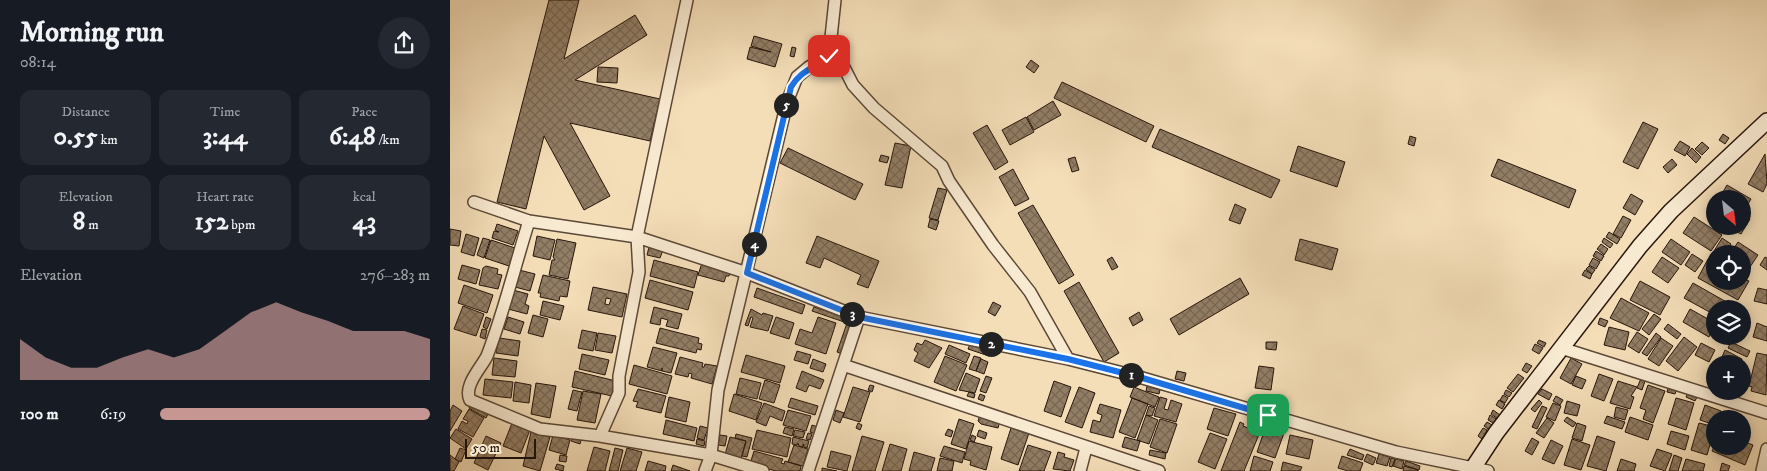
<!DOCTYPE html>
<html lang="en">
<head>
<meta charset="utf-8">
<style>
  body { margin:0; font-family:"IM FELL DW Pica",serif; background:#242831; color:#f1f3f6; height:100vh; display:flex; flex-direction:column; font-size:19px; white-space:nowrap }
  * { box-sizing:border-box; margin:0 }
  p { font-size:16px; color:#9ea1a6 }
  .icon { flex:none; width:28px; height:28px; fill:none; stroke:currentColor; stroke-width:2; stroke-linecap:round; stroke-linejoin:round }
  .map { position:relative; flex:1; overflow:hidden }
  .sheet { display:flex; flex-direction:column; background:#171b24; width:450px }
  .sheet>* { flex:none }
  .needle { width:32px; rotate:152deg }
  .buttons { position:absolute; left:1256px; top:190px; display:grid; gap:10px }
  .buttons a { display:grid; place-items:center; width:45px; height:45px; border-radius:50%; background:#171b24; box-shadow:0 2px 12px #0003; font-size:25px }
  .scale { position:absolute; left:15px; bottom:12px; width:71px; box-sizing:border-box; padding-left:5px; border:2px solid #28160c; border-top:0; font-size:14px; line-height:18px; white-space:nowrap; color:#28160c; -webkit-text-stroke:4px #f8ead1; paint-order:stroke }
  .pin { position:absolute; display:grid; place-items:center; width:42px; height:42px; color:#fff; margin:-21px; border-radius:10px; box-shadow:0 2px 8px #0006 }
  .km { position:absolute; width:25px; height:25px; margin:-12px; border-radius:50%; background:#222; color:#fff; font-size:14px; line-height:25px; text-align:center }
  .round { display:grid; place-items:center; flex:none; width:52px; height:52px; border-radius:26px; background:#242831 }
  .head { display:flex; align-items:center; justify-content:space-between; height:85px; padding:0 20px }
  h1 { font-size:28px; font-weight:700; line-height:38px }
  .stats { display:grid; grid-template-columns:repeat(3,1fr); gap:8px; height:85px; padding:5px 20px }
  .stats div { display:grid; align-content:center; border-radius:12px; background:#242831; text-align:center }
  .stats b { font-size:25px; font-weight:700 }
  .stats small { font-size:14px; font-weight:400 }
  .stats p { font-size:14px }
  .chart { height:140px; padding:10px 20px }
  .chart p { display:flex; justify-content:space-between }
  .chart svg { width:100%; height:90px; margin-top:5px; fill:#c59692; opacity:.7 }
  ul { padding:0 20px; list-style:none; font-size:16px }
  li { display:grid; grid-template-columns:80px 60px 1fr; align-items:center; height:38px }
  li i { height:12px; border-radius:6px; background:#c59692 }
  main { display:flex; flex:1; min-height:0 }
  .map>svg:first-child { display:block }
  .building { fill:url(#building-cross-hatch); stroke:#28160c; fill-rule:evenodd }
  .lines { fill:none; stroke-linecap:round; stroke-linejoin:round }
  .minor-casing { stroke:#5b4837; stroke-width:14 }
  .secondary-casing { stroke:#28160c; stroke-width:18 }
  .minor { stroke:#f8ead1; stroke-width:11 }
  .secondary { stroke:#f8ead1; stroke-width:15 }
  .route-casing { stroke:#fff; stroke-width:10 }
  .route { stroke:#1a73e8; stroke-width:6 }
</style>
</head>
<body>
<main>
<section class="sheet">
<div class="head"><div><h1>Morning run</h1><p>08:14</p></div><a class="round"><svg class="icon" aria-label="share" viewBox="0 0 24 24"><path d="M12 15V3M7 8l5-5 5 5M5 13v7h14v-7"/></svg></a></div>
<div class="stats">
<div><p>Distance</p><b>0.55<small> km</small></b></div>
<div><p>Time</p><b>3:44</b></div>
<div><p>Pace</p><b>6:48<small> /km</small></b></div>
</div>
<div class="stats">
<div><p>Elevation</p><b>8<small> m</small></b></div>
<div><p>Heart rate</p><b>152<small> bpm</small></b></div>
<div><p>kcal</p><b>43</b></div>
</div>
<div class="chart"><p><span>Elevation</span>276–283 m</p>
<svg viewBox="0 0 160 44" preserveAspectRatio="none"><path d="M0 44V24L10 33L20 38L30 38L40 33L50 29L60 33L70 29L80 20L90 11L100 6L110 11L120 15L130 20L140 20L150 20L160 24V44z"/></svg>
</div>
<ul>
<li><b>100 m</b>6:19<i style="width:100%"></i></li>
</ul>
</section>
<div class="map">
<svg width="1317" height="471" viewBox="0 0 1317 471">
  <defs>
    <pattern id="building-cross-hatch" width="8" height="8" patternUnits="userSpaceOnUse" patternTransform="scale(1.25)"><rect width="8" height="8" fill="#927e65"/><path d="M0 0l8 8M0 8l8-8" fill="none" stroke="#776652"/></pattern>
  </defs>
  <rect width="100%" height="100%" fill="#f4deb8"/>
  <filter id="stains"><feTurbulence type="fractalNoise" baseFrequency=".004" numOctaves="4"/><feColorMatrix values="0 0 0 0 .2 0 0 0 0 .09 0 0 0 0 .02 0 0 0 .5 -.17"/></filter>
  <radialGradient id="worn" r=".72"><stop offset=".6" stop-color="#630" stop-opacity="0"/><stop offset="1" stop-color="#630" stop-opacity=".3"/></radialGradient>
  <!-- building -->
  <path class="building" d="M99,0H129L114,59L185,15L197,35L125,80L210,99L200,141L120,123L160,196L134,210L94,136L76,209L47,202Z
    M304,36L332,44L325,67L297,59L300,47L321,52L301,46Z
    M342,47L346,48L344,57L340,56Z
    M581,60L589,66L584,73L576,67Z
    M148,67L168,68L167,83L147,82Z
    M612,82L704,126L696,142L604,98Z
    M603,101L611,115L584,130L577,117Z
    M576,117L584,132L560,145L552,130Z
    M1193,122L1208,129L1188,169L1173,162Z
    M537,125L558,162L545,170L523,133Z
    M710,129L830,180L821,198L702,147Z
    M1273,134L1279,138L1275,144L1269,140Z
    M960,136L966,138L964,146L958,144Z
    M1230,141L1240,147L1235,156L1224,150Z
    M1252,142L1259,148L1252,155L1245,149Z
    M445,143L461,146L452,188L435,185Z
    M848,146L895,162L887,187L840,171Z
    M338,148L413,184L405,200L330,163Z
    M1242,148L1251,157L1246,163L1237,154Z
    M1315,154L1317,184L1313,192L1298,184Z
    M431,155L439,157L437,163L429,161Z
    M625,157L629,170L622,172L618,159Z
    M1048,159L1126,190L1119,208L1041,176Z
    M1222,159L1227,165L1218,173L1213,167Z
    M563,169L579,199L565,206L549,177Z
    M1277,185L1301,199L1294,211L1292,199L1270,197Z
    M488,188L497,190L488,220L479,218Z
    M1181,194L1193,201L1185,215L1173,208Z
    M785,204L796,209L790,224L779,220Z
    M583,205L624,275L609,284L568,213Z
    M1294,215L1300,219L1291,234L1285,231L1287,226H1292Z
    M1173,216L1181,220L1171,238L1163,234Z
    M1244,217L1272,235L1261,251L1233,233Z
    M480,219L489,221L486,230L478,227Z
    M47,224L68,231L63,245L42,238L44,231L49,232L45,230Z
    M0,229L11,231L9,246L0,245Z
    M1159,232L1170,239L1167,244L1156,237Z
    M16,234L29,238L24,256L11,252Z
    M87,236L105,240L100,260L83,256Z
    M367,236L429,261L418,288L407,284L411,275L374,258L370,268L356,263Z
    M33,238L40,240L34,258L27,255Z
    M1154,238L1163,244L1160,248L1152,242Z
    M1272,238L1281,244L1275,254H1265V258L1261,256Z
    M107,239L126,243L118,279L99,275L102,260H105L103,257Z
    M850,239L888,249L882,270L845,260Z
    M1221,239L1240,252L1231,265L1212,252Z
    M41,240L65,248L59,266L35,258Z
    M1288,242L1308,255L1296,273L1292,271L1294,256L1292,254H1280Z
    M1151,244L1158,249L1154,255L1147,249Z
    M199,247L213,250L210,258L197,255Z
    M1146,251L1154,256L1151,261L1143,256Z
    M1242,254L1253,261L1245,272L1235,265Z
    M662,257L668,267L662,270L657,260Z
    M1212,257L1229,268L1218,283L1202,272Z
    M1315,257L1317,258V270L1310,265Z
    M1143,258L1150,262L1146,269L1139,265Z
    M1258,259L1265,263V281H1292V278L1299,281L1288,300L1248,278Z
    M204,260L248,272L244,288L200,276Z
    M252,263L281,271L279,276H276L274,282L248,275Z
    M12,265L30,270L26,284L8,279Z
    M36,266L48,269L47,274L52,275L48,289L29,285L33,268Z
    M1139,266L1145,270L1142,274L1136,269Z
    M69,270L85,274L80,291L65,287Z
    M1135,270L1142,274L1140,279L1132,275Z
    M93,275L120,281L117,297L110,296L109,301L90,297L91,293H88Z
    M790,278L799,294L729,335L720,319Z
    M200,280L243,292L238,310L195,298Z
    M1190,281L1220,297L1210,315L1180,300Z
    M629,282L669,353L654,362L614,291Z
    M1243,283L1280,304L1277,309H1265V315L1234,298Z
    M14,285L43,295L37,313L8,303Z
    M143,287L177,294L172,317L138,310ZM156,298L161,299L159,305L155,304Z
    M307,288L355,305L352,314L304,297Z
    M1308,288L1317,290V304L1304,301Z
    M63,290L78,294L75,304L79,306L77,314L58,309Z
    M1171,298L1199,313L1189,331L1160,318Z
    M93,301L114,306L110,320L90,315Z
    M543,302L551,306L545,316L538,312Z
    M13,306L34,314L26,336L4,329Z
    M204,307L232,314L228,329L216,326L218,320L211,318L210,325L200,323Z
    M364,307L403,320L392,354L387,352L397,323L362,311Z
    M301,309L312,315L313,313L323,316L318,331L300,327L303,318L301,317L298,326L295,325Z
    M1240,309L1265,323L1259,337L1233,322Z
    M689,312L693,320L683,326L679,318Z
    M1204,314L1211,319L1199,335L1192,329Z
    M83,315L98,319L93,337L78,333Z
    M36,317L41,319L37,329L33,327Z
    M58,317L74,322L70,334L54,329Z
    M326,317L344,323L339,339L320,333Z
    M368,317L386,323L376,354L345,344L350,329L362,333Z
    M1150,318L1158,321L1155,327L1148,324Z
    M1307,323L1317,327V341L1303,337Z
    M1218,324L1231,334L1227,339L1214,329Z
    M1159,327L1179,332L1175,350L1154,345Z
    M210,328L249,338L248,343L252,344L251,350L247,349L246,353L206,343Z
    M32,329L37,330L35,339L30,337Z
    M132,330L147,333L143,351L128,348Z
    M1187,332L1198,339L1189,353L1178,346Z
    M148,333L166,336L162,353L145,350Z
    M1206,333L1211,337L1197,356L1192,353Z
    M1234,337L1247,347L1228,371L1216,361Z
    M49,338L70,341L68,356L46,353Z
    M1211,338L1223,346L1209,366L1198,359Z
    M475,340L492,348L479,368L464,361L468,353L464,350L467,343L472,345Z
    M1089,340L1096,343L1094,347L1087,343Z
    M521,342L541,349L539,356L518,349Z
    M816,342H827L826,350L816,349Z
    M1281,342L1300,351L1297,357L1278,348Z
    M1251,343L1265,350L1259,362L1245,355Z
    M1085,344L1093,348L1089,354L1082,350Z
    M499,345L520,354L516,363L495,354Z
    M203,347L227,353L221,373L212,371V368V371L197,367Z
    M1275,350L1292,359L1290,364H1269Z
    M347,351L361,355L358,364L344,360Z
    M1307,353L1317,355L1316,395L1301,391L1302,387L1299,386Z
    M132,354L159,360L155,375L129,369Z
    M296,355L335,366L330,383L291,372Z
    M495,356L517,365L506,391L484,382Z
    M524,356L531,358L526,371L519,369Z
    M230,357L253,363L252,367H254L255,364L267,366L262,384L241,378L242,374L239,373L238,377L225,374Z
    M44,358L67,361L65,377L42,375Z
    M1121,358L1132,364L1121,384L1110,378Z
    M363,359L376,364L373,372L360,368Z
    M531,359L538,362L534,374L526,371Z
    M1076,363L1082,366L1077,373L1072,370Z
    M184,365L222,376L217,394L179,384Z
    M809,366L824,368L821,390L805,388Z
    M125,371L166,381L162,396L122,387Z
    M352,371L374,380L370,389L359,385L356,392L346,388Z
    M727,371L736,373L734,381L725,379Z
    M516,373L530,379L525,393L509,390Z
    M1068,374L1074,378L1063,392L1057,388Z
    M1149,374L1163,379L1154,401L1141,396Z
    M536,376L542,378L536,393L530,391Z
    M1126,376L1136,380L1132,389L1122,385Z
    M1192,376L1196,378L1192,390L1187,388Z
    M290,378L311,383L307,399L286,394Z
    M35,379L63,382L61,398L33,395Z
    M315,380L330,385L324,403L309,399Z
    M604,381L621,387L611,417L594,411Z
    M1168,381L1187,387L1181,396L1184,397L1180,409L1160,403Z
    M65,382L81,385L79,403L63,401Z
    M86,383L106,386L100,418L81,414Z
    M420,385L424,386L422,392L418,390Z
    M1198,385L1215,391L1203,423L1193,419L1196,410L1190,408Z
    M1219,385L1227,388L1225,394L1217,392Z
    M697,386L710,390L709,394L696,391Z
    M403,387L420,392L410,422L393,417Z
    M629,387L645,393L632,428L615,422Z
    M684,387L709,397L705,407L680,397Z
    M188,389L216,396L211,413L186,407L188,402L183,401Z
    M1092,389L1102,394L1099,400L1088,394Z
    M123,390L132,392L127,411L118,409Z
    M1056,390L1062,393L1059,397L1054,394Z
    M133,391L151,394L145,423L127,420Z
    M1239,391L1248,395L1245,401L1236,397Z
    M519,392L525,394L524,398L517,396Z
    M284,394L312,403L306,420L279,411Z
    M530,394L535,396L533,401L528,399Z
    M1053,395L1058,398L1055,403L1050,400Z
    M1106,396L1113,400L1110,405L1103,401Z
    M219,397L240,402L236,422L215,417Z
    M710,397L717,399L714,409L718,410L721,400L732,404L726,422L704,416Z
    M341,398L368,406L365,415L338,407Z
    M682,398L698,404L685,438L669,432Z
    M1226,398L1244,403L1236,430L1218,424Z
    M1049,400L1055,404L1052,409L1046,405Z
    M1089,400L1092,403L1085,412L1081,409Z
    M1117,401L1130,405L1127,416L1114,413Z
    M22,403L39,412L36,418L19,408Z
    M314,403L335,411L332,421L320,416L316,426L306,422Z
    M1103,403L1111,406L1105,421L1096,417Z
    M650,404L671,410L663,438L640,432L643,420L650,422L652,415L647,413Z
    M3,405L12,411L0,431V411Z
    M1255,405L1271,411L1268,419H1265V425L1250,420Z
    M699,406L705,408L702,416L696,415Z
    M1092,406L1097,408L1087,429L1082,427Z
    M1166,407L1178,410L1175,420L1164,417Z
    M764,408L786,414L778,436L757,429Z
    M19,409L34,418L23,437L8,429L12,421L17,424L18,421L13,419Z
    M338,410L361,416L356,431L333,425Z
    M386,410L394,413L390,423L383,420Z
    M1043,410L1050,415L1048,419L1041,414Z
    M530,415L550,421L548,428L531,424L528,421Z
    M696,415L708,420L699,444L687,440Z
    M1040,415L1046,419L1043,423L1038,420Z
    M1157,416L1175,422L1172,429L1154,423Z
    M1117,417L1126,423L1123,427L1114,421Z
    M1180,417L1203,425L1198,440L1175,432Z
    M1097,418L1104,423L1094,438L1086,433Z
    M509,419L524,424L516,449L501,444Z
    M710,419L727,424L717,453L700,447Z
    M216,420L247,428L244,441L213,434Z
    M790,422L794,424L793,426L806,431L808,426L812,427L794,471H771Z
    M1037,422L1042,425L1038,429L1034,426Z
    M62,423L80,430L71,453L53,446Z
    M408,423L412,425L410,430L406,428Z
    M1127,423L1136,426L1132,441L1122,438Z
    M1249,423L1265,427L1257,455L1241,450Z
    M362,425L368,427L365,434L360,432Z
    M250,426L258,428L254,440L247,438Z
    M816,426L834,433L825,458L807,452Z
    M335,427L344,429L342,436L333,433Z
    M561,428L579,433L568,465L551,459Z
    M1033,428L1037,430L1032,439L1028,436Z
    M6,429L22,439L16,449L0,438Z
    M498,429L503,431L501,437L495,435Z
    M307,430L341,438L337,457L302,449Z
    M345,430L355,432L353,438L343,436Z
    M529,430L537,433L535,439L527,436Z
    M1221,431L1239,436L1235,450L1217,444Z
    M81,432L100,437L90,471L73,466Z
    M358,433L362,434L360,440L356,439Z
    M760,433L777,439L765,469L748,462Z
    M123,434L132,437L130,444L121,441Z
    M286,434L302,438L297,457L292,456L296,441L285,438Z
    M103,435L120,440L116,455L99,450Z
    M270,435L277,436L275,446L268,445Z
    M522,435L526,437L524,442L520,440Z
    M840,435L863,440L859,459L836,454Z
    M36,436L51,443L38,470L24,463Z
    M412,436L434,442L425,471H402Z
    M1147,436L1165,442L1156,471L1137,466Z
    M280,437L296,441L290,462L274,458Z
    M343,437L359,441L357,448L354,447L353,444V447L349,446L348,443L347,445L342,444Z
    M675,437L690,441L687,451L672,447Z
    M1082,438L1089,442L1082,455L1075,451Z
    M247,439L255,441L254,446L246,444Z
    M1122,439L1140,445L1131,470L1114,465Z
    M1101,440L1113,446L1104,464L1092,459Z
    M519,441L542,447L536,470L520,465L521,461L514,459Z
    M1292,441L1303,445L1295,465L1262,451L1265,445L1292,446Z
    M440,444L457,449L451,471H432Z
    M344,445L358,449L353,466L338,462Z
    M578,445L601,452L594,471H569Z
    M494,446L515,452L512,463L490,456Z
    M144,447L160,451L155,471H137Z
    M10,448L16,450L11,462L5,459Z
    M165,448L173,450L168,471H159Z
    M177,448L192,452L186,471H170Z
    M900,449L914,455L912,460L897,455Z
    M1207,449L1222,454L1215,471L1200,466Z
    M700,450L716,453L715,459L699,455Z
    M304,451L333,459L331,463L334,464L335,461L351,466L350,471H326L300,464Z
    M381,451L401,456L397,471L377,467Z
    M464,452L485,458L481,471H459Z
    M608,452L615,454L614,457L624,460L620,471L603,469Z
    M917,454L926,458L923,465L914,461Z
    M929,454L940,457L937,466L926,463Z
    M0,455L9,462L4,471H0Z
    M110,455L117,456L116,462L109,461Z
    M1224,455L1232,458L1228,471H1219Z
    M804,456L823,462L820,471H800Z
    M892,456L913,463L910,471H898L888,468Z
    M490,458L504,461L502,471H487Z
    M941,458L945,459L942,467L939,466Z
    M946,459L954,461L952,469L943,466Z
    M1171,459L1186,464L1184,471H1167Z
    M1236,459L1255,464L1253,471H1232Z
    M198,461L216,466L215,471H195Z
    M956,461L970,466L969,470L954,465Z
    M833,462L852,467L850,471H831Z
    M1272,463L1280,466L1278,471H1270Z
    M107,464L114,466L113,471L105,469Z
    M223,465L240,471H221Z
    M954,466L968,470V471H953Z
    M372,468L387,471H372Z"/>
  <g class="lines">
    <defs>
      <path id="minor" d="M382,44L403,85L424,108L492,166L499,181L543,245L580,292L618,359
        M24,202L79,221L187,237L297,273L409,317L618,359L689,377L946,452L1038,471
        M79,221C65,265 54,312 37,356C31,368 13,386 20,400L90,429L150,436L261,455L313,471
        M1111,348L1317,413
        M393,365L709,471
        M150,436L169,393V376L189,272L187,237L237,0
        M255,471L261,455L268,390L337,102L347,77L359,67L379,56L385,0
        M358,471L409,317
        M630,471L636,448
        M1312,471L1317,449"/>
      <path id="secondary" d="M1021,471L1046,433L1190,246L1221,211L1317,121"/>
    </defs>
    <!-- minor casing -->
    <use href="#minor" class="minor-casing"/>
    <!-- secondary casing -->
    <use href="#secondary" class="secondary-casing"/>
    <!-- minor -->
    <use href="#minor" class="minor"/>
    <!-- secondary -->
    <use href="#secondary" class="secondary"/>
  </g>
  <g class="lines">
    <defs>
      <path id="route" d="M379,56C365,68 351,70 341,87L297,273L409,317L618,359L689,377L818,415"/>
    </defs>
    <!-- route casing -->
    <use href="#route" class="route-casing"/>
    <!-- route -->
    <use href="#route" class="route"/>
  </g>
  <rect width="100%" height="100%" filter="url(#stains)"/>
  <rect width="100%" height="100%" fill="url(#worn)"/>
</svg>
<div class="buttons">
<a><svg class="needle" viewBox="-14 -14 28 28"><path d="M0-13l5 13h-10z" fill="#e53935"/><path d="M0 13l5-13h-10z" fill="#9ea1a6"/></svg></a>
<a><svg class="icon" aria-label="locate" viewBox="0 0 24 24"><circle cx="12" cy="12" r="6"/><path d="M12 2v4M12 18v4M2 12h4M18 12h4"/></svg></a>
<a><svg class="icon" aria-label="layers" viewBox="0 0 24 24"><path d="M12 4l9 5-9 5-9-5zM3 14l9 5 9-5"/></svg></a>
<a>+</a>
<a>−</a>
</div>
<div class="scale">50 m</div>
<div class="pin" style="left:818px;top:415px;background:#1e9e55"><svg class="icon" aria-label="arrive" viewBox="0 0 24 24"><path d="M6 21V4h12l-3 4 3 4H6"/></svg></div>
<div class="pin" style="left:379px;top:56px;background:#d93025"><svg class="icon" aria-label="check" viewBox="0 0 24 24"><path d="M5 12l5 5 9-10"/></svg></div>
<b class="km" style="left:681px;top:375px">1</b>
<b class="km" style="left:541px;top:344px">2</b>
<b class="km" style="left:402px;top:314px">3</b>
<b class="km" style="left:304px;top:244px">4</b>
<b class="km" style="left:336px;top:105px">5</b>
</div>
</main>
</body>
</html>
